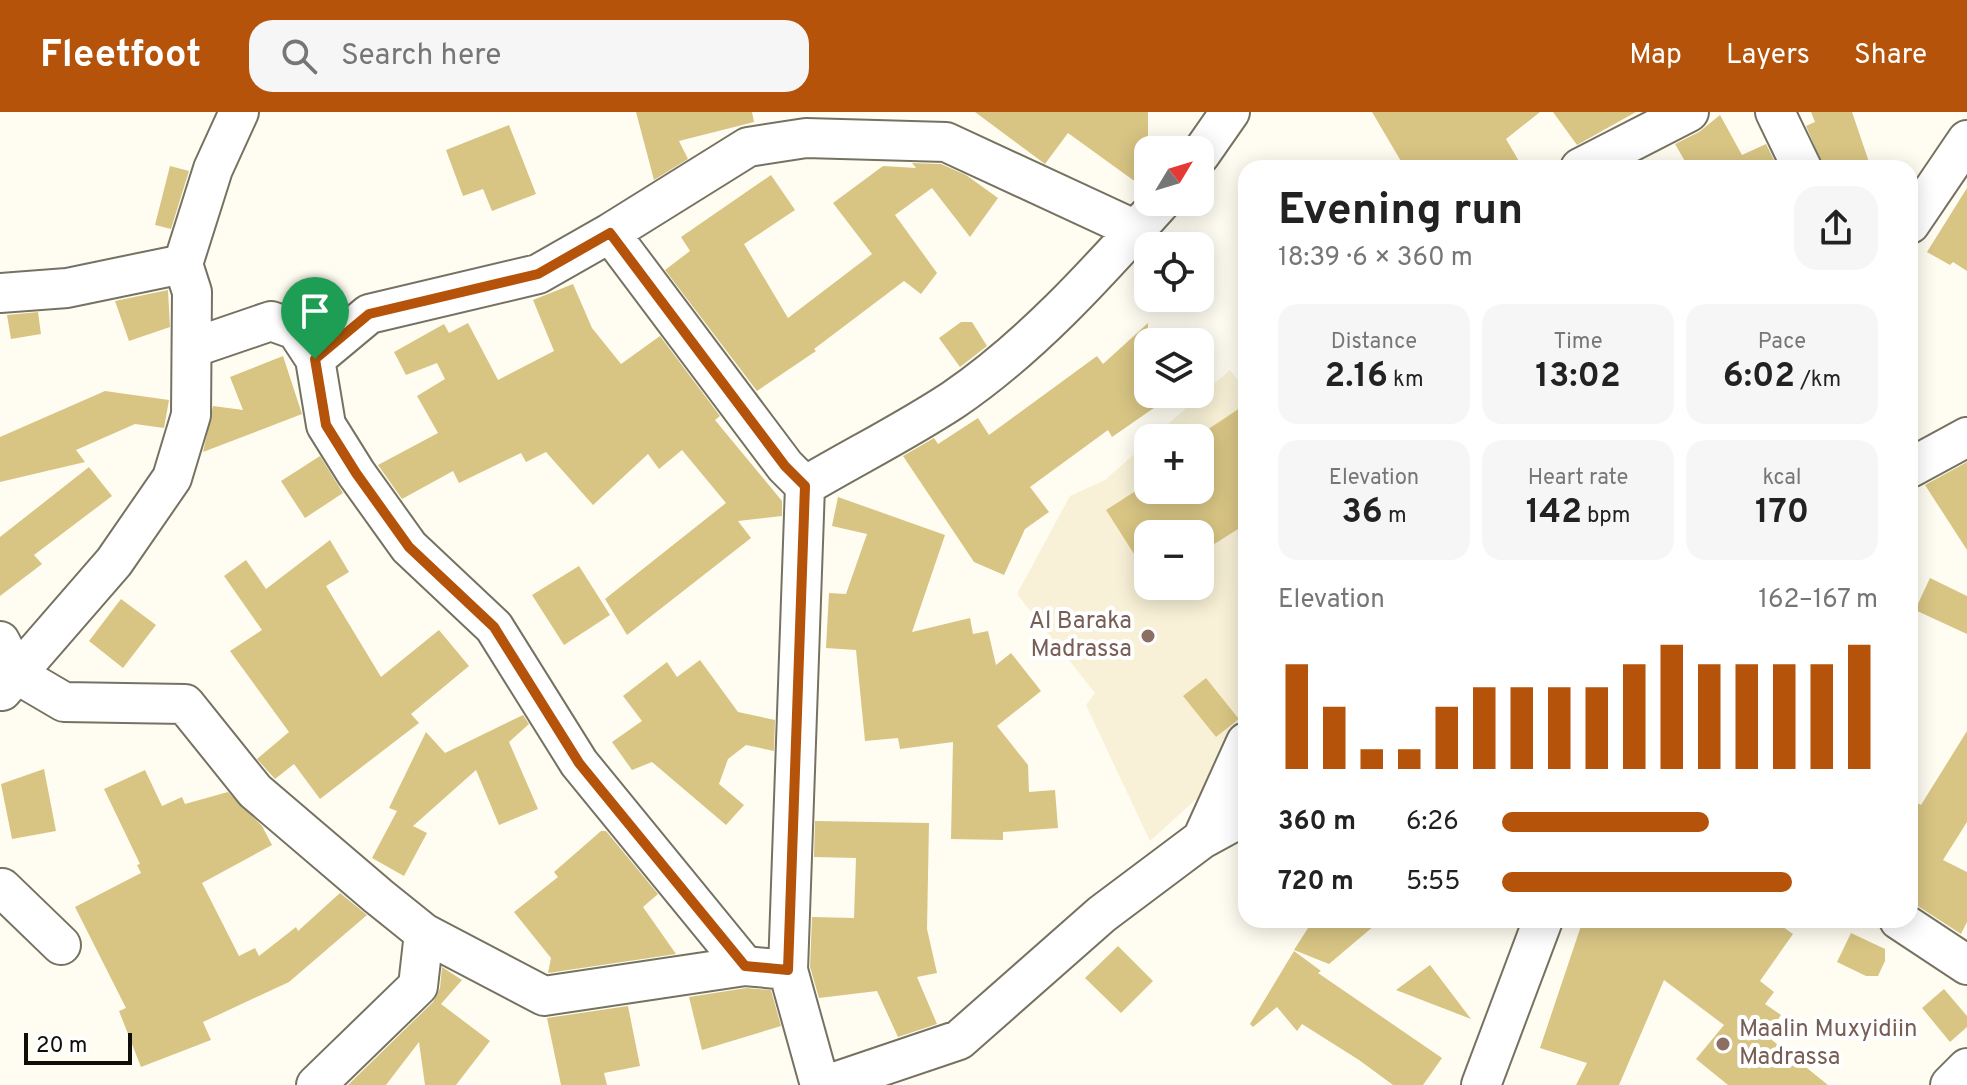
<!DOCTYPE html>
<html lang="en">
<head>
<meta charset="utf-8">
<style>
  body { margin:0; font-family:Overpass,sans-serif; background:#f6f6f6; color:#222; height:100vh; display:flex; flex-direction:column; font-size:30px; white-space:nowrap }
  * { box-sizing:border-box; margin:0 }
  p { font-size:26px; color:#767676 }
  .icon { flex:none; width:44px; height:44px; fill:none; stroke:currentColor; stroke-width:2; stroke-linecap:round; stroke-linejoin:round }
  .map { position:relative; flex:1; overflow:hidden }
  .panel { position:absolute; left:1238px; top:48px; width:680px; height:768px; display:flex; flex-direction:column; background:#fff; border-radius:24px; box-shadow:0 4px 20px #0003 }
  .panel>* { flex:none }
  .needle { width:52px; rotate:52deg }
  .buttons { position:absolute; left:1134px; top:24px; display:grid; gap:16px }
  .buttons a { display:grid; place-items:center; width:80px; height:80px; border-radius:16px; background:#fff; box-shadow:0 4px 20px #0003; font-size:40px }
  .scale { position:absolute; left:24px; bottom:20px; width:108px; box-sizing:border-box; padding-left:8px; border:4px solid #0f0e08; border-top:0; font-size:22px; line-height:28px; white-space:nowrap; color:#0f0e08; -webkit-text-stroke:6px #fff; paint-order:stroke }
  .pin { position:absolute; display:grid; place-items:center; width:68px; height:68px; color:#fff; margin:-82px -34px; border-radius:50% 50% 50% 0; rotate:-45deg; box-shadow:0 0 8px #0007 }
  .pin .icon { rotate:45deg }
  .round { display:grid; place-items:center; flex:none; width:84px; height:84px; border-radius:24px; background:#f6f6f6 }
  .overview { display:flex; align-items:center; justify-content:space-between; height:136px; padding:0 40px }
  h1 { font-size:44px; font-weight:700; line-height:60px }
  .stats { display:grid; grid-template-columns:repeat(3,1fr); gap:12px; height:136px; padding:8px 40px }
  .stats div { display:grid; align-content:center; border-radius:20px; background:#f6f6f6; text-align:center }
  .stats b { font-size:34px; font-weight:700 }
  .stats small { font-size:22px; font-weight:400 }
  .stats p { font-size:22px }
  .chart { height:224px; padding:16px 40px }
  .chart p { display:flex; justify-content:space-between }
  .chart svg { width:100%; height:144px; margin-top:8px; stroke:#b45309; stroke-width:6 }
  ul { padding:0 40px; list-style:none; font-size:26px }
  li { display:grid; grid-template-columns:128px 96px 1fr; align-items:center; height:60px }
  li i { height:20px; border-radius:10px; background:#b45309 }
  header { display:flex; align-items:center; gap:48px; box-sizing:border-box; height:112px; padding:0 40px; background:#b45309; color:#fff }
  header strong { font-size:38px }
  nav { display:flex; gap:44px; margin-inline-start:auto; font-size:28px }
  .search { width:560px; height:72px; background:#f6f6f6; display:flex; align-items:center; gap:20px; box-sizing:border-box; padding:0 28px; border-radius:24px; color:#767676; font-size:30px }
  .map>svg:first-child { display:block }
  .built { fill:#f8f1d7; fill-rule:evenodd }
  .building { fill:#d8c584 }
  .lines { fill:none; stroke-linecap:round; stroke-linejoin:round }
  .minor-casing { stroke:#767262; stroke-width:42 }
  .minor { stroke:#fff; stroke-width:38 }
  .route-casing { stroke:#fff; stroke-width:16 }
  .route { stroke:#b45309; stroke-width:10 }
  .education-dot { fill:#8d6e63; stroke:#fff; stroke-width:3 }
  .labels { text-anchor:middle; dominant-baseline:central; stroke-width:8; stroke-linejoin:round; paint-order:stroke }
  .education-label { font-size:24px; fill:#785e54; stroke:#fff; text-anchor:end }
</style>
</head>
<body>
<header>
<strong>Fleetfoot</strong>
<div class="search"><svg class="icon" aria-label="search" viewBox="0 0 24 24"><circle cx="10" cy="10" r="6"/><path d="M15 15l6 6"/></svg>Search here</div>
<nav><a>Map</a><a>Layers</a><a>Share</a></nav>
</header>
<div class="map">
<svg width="1967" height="973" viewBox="0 0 1967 973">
  <rect width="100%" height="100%" fill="#fffcf1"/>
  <!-- built -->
  <path class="built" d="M1230,258L1246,279V603L1215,670L1150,729L1086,593L1095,581L1017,482L1070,384L1105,368L1148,330V371L1106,398L1148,464V474H1200V441L1216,431L1198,391L1221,376L1200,343V326H1152ZM1206,566L1239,606L1216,625L1184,584Z"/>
  <!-- building -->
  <path class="building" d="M636,0H752L754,10L679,29L688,47L654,68Z
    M975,0H1148V73L1144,76L1068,21L1045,52Z
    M1372,0H1540L1506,27L1523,56H1405Z
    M1553,0H1636L1577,33Z
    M1811,0H1852L1871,56H1824L1806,14L1815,10Z
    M1720,3L1742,43L1766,32L1778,56H1689L1675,32L1699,20Z
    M509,13L536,82L492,99L483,77L463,84L446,38Z
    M912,51L941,52L966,63L998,86L970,125L932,76L895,103L937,161L921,182L904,169L814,237L816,239L757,279L665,158L690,139L681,125L771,63L795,98L744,132L788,206L872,142L833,91L883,54L916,56Z
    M170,54L189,59L171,117L155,113Z
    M1967,76V159L1953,150L1950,153L1927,140Z
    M573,172L592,216L621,252L660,224L720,304L715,308L782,389V404L738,409L751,426L627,523L605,487L726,391L682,338L659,357L648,342L593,393L546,340L526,350L521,341L459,371L453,359L402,387L378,353L438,321L417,284L445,267L437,251L406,263L394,240L444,212L449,221L468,211L498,268L554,239L533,188Z
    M168,178L170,215L129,229L115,189Z
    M38,200L41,222L11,227L7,203Z
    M961,210H972L987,234L960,255L939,226Z
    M1148,211L1146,274H1148V282H1174L1112,325L1108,318L1030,375L1049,400L1025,417L1004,463L974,450L903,344L934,326L938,332L978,306L989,323L1097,244L1103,252Z
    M283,244L302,302L203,340L213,294L243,298L230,265Z
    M105,279L169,288L164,316L135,312L76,338L85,350L0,370V325Z
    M1246,292V412L1200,441V422H1148V464L1106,398L1148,371V378H1200L1201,337L1200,326H1195Z
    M320,344L343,381L305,406L281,369Z
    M1967,350V438L1925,373Z
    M89,355L112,384L34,443L42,452L0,484V425Z
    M838,385L945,423L912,520L970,506L973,522L988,519L996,553L1011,541L1041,579L997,614L1028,653L1029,680L1055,678L1058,716L1003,720V728L951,727L953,630L900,637L898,626L865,629L856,538L826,536L829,481L846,482L867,422L832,414Z
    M330,428L349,460L326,474L381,565L439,518L469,554L411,602L419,611L320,687L294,652L275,667L257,647L289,620L230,539L262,518L224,464L246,448L266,477Z
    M579,454L610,503L564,533L532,483Z
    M1930,466L1967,484V522L1915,498Z
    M121,487L156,513L123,556L89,529Z
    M700,548L738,600L775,608L774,639L746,633L728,647L719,672L744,693L726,713L652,650L632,658L612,630L642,609L623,584L667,550L677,565Z
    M1206,566L1239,607L1216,625L1183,584Z
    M523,603L529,612L509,630L538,697L499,713L476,658L413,714L427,721L404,764L372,746L397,699L389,696L426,620L445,641Z
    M1967,619V710L1943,748L1967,760V810L1961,822L1910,789V687L1921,693Z
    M44,657L56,719L12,727L1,672Z
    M145,658L162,694L182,685L185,692L228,680L262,714L272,733L202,771L239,844L255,836L259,844L296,815L298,819L340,781L367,803L289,870L203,910L211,928L141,955L119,899L126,896L75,795L141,761L137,753L140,752L104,677Z
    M815,709L929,711L927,817L937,861L917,865L937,912L898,925L877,879L819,886L810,855L812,805L854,806L856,746L814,745Z
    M601,719H606L658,782L643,795L676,842L548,861L551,846L514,800L558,765L554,760Z
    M1313,808H1381L1329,852L1294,838Z
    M1583,808H1773L1793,822L1760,869L1774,880L1765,892L1781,903L1767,924L1828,973H1728L1696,947L1724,913L1664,868L1619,973H1576L1587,951L1540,936Z
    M1851,821L1885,837V849L1878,864H1866L1837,850Z
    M1118,834L1153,869L1121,901L1085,866Z
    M1294,839L1321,859L1318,861L1442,946L1423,973H1393L1359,948L1302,912L1297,919L1277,895L1253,915L1250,912Z
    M1430,853L1471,907L1396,878Z
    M442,855L462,868L441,892L490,929L456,973H425L419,930L386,973H348L433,890L440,876Z
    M746,876L771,878L781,914L702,938L689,885Z
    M1944,877L1967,904V915L1950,930L1922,896Z
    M628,894L640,954L604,961L607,973H561L547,906Z"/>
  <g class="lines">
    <defs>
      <path id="minor" d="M1775,0L1802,56
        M1200,43L1230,0
        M1580,56L1689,0
        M1910,112L1967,28
        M610,121L785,354L805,374L788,858L820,973
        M0,181L67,176L183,152
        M192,236L271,209L296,218L315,247L326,313L356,361L409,435L494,515L579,651L745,854
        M315,247L369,202L538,162L610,121L748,35L806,26L946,30L1136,118
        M1910,356L1967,325
        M805,374C854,345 906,319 953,288C1031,235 1098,160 1161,90
        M0,529L18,563L64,590L185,592L255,679L378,784L424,821L544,884L745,854L788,858
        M2,579L114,450L172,366L191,303L192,180L183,152L213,57L239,0
        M1202,727L1246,630
        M2,776L61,833
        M1899,808L1967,853
        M316,973L418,874L424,821
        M826,973L959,928L1102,802L1202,727L1246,703
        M1481,973L1543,808
        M1950,973L1967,956"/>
    </defs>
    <!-- minor casing -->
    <use href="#minor" class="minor-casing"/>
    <!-- minor -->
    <use href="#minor" class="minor"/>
  </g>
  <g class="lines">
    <defs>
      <path id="route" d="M610,121L785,354L805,374L788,858L745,854L579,651L494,515L409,435L356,361L326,313L315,247L369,202L538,162Z"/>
    </defs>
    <!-- route casing -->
    <use href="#route" class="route-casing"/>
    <!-- route -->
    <use href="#route" class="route"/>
  </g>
  <!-- markers -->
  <g class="education-dot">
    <circle cx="1148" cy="524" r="8"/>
    <circle cx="1723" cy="932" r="8"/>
  </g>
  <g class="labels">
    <!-- education labels -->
    <g class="education-label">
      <text x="1132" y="510">Al Baraka<tspan x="1132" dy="28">Madrassa</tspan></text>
      <text x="1739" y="918" text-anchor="start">Maalin Muxyidiin<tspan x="1739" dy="28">Madrassa</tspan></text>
    </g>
  </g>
</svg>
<div class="buttons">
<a><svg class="needle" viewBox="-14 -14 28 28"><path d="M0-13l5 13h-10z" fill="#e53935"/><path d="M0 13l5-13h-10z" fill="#767676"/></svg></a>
<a><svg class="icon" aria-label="locate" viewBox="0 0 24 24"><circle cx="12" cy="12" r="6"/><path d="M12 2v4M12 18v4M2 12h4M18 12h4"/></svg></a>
<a><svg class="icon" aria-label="layers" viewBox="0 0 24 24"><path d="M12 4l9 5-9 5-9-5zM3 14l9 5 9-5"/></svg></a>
<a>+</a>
<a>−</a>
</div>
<div class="scale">20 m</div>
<div class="pin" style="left:315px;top:247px;background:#1e9e55"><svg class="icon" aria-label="arrive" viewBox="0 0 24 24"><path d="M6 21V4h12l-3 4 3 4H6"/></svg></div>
<section class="panel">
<div class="overview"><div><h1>Evening run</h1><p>18:39 · 6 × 360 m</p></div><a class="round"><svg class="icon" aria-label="share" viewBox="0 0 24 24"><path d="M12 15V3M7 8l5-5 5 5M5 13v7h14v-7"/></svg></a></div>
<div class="stats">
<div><p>Distance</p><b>2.16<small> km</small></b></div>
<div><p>Time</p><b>13:02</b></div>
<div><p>Pace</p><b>6:02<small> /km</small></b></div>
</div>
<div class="stats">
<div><p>Elevation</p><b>36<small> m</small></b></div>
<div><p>Heart rate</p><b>142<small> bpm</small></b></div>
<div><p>kcal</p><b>170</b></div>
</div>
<div class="chart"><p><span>Elevation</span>162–167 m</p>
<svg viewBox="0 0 160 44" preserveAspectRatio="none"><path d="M5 44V12M15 44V25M25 44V38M35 44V38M45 44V25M55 44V19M65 44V19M75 44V19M85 44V19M95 44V12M105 44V6M115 44V12M125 44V12M135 44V12M145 44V12M155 44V6"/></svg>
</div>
<ul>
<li><b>360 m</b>6:26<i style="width:55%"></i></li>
<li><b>720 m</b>5:55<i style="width:77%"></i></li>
</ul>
</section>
</div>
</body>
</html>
